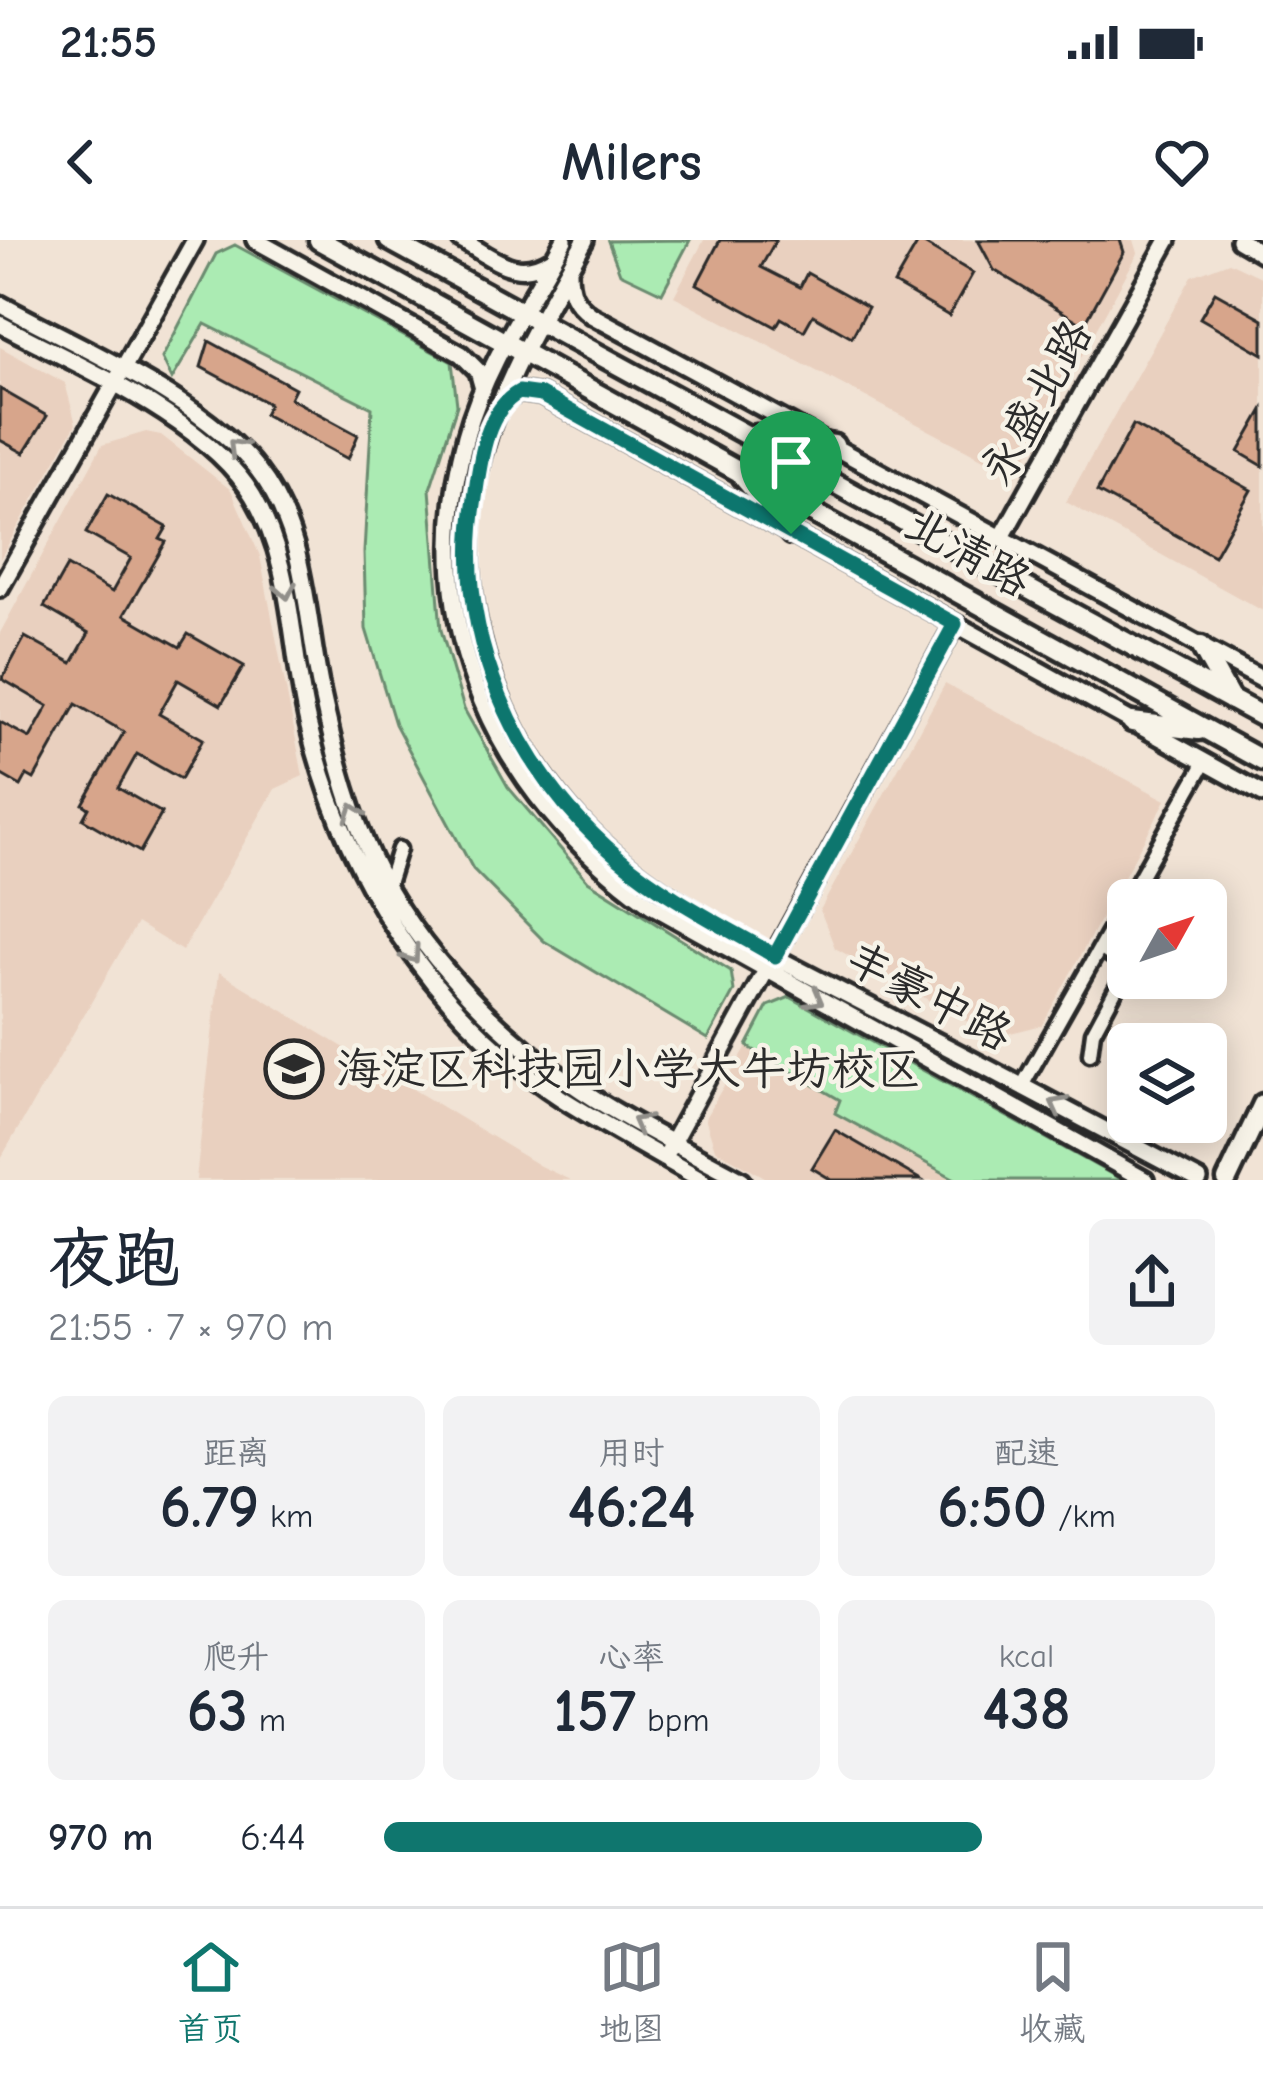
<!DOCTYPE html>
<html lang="zh">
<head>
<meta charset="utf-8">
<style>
  body { margin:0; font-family:"Comic Neue","LXGW WenKai TC",sans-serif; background:#f2f2f3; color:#1f2937; height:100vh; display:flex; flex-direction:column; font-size:45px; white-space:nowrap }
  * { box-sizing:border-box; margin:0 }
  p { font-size:39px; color:#747a83 }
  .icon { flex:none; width:66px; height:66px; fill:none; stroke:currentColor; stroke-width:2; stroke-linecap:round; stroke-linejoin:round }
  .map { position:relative; height:940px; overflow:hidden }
  .panel { display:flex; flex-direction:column; background:#fff; flex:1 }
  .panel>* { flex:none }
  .needle { width:78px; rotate:50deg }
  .fabs { position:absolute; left:1107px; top:639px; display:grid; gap:24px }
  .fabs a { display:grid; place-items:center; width:120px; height:120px; border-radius:18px; background:#fff; box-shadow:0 6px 30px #0003; font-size:60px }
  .pin { position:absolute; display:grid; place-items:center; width:102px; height:102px; color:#fff; margin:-123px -51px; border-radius:50% 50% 50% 0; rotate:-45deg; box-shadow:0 0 12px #0007 }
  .pin .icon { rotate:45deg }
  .round { display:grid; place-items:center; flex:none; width:126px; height:126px; border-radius:18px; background:#f2f2f3 }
  .head { display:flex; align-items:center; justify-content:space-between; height:204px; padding:0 48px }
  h1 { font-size:66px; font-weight:600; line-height:90px }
  .metrics { display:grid; grid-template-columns:repeat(3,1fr); gap:18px; height:204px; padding:12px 48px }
  .metrics div { display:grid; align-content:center; border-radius:18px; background:#f2f2f3; text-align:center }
  .metrics b { font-size:60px; font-weight:600 }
  .metrics small { font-size:33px; font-weight:400 }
  .metrics p { font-size:33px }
  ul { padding:0 48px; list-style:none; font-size:39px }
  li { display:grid; grid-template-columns:192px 144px 1fr; align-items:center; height:90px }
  li i { height:30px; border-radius:15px; background:#0f766e }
  .status { display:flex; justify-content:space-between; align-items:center; height:84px; padding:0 60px; background:#fff; direction:ltr }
  .status svg { height:33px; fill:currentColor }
  header { display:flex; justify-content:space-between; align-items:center; height:156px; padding:0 48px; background:#fff; font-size:54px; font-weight:600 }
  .menu { display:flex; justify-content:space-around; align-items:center; height:168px; border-top:3px solid #e0e1e3; background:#fff; font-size:33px; color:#747a83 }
  .menu a { display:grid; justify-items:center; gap:6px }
  .menu .selected { color:#0f766e }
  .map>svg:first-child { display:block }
  .built { fill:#e9d0bf }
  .green { fill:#abebb3; stroke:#6b8b6f; stroke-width:3 }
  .building { fill:#d7a58b; stroke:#2b2b2b; stroke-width:3 }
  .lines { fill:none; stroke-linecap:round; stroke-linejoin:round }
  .minor-casing { stroke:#2b2b2b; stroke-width:21 }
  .tertiary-casing { stroke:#2b2b2b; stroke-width:24 }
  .primary-casing { stroke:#2b2b2b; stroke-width:27 }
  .minor { stroke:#f7f3e8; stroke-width:12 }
  .tertiary { stroke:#f7f3e8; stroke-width:15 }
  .primary { stroke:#f7f3e8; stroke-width:18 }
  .oneway { stroke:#918f8a }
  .route-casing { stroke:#fff; stroke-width:24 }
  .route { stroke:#0f766e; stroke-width:15 }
  .labels { text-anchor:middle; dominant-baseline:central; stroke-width:9; stroke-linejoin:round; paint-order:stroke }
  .street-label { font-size:45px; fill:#2b2b2b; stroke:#f7f3e8 }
  .poi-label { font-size:45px; fill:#2b2b2b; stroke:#f7f3e8; text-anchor:start }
</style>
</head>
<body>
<div class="status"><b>21:55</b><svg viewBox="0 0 49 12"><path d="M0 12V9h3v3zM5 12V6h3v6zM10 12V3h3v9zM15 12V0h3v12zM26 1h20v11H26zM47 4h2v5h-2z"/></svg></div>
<header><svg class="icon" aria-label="back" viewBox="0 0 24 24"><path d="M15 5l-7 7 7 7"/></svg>Milers<svg class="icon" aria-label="heart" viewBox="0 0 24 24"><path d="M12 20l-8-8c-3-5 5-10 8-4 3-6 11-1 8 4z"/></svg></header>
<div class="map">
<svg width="1263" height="940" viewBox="0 0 1263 940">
  <rect width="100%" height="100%" fill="#f1e3d5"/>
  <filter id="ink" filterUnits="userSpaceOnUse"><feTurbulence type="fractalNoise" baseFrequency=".00833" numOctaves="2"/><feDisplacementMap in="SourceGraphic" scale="24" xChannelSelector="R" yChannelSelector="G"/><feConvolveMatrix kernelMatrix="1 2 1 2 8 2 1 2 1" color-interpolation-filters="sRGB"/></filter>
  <g filter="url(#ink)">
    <!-- built -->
    <path class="built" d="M704,0H1134L1138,13L1016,236L674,56Z
      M1229,22L1263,38V371L1066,262L1192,36Z
      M0,107L65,143L76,184L0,319Z
      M146,192L161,195L231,250L260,316L303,536L275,549L182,711L137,683L0,920V393L102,205Z
      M945,444L1166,560L1042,785L995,797L835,708L820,670Z
      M219,732L540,926L570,940H196Z
      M747,806L841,860L836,873L957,940H770L715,909L705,878Z"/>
    <!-- green -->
    <path class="green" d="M690,0L662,53L620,33L608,1Z
      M235,5L452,122L457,165L430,249L441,390L464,469L508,547L588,641L731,731L734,751L708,799L544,701L473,629L395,484L366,389L364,312L372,168L205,84L172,139L162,118L216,14Z
      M790,757L1122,940H957L835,873L840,860L747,806L768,766Z"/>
    <!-- building -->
    <path class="building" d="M720,0H776L761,27L800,47L807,33L868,67L852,97L813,75L804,91L781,78L776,87L697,44Z
      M978,0H1120L1124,12L1084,85L994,30Z
      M919,1L973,33L949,76L894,44Z
      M1215,52L1263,79V114L1200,78Z
      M209,101L295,148L290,158L358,195L348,219L264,174L269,164L201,127Z
      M0,149L47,176L24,213L0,200Z
      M1263,170V226L1239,212Z
      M1133,185L1251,250L1214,316L1097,252Z
      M108,254L167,287L160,299L166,302L124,375L180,407L188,394L244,426L221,465L178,440L159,474L203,499L181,539L137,514L118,548L162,573L140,612L83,579L89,568L83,564L124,492L76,464L34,539L27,535L21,546L0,534V482L30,498L48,466L2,439L25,397L72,423L89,393L44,367L67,326L112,352L131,318L86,293Z
      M835,890L921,940H832L812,928Z"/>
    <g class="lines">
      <defs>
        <path id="minor" d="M388,644L399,609
          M1090,814L1093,792L1128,727L1100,708
          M1022,846L1205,522"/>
        <path id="tertiary" d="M255,0L461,114L478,131L483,149
          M461,0C494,18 515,42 552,19
          M564,0C529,63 485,126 466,196C415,386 497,555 651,665L1145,940
          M585,0C550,62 511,127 488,195C436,347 499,520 620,619C699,684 804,731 894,779C996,832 1097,886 1199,940
          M1239,0L1263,14
          M569,30C569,51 573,62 591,75L1263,440
          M0,64C80,108 202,158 258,230C308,294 305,378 322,454C333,505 345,554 365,602C403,695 487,785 568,841C622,879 684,908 742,940
          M0,84C78,126 207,179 253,256C294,325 290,407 308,483C344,634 430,772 561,858C607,887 655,913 702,940
          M503,161L519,152L541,155L1263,554
          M1002,297L1168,0
          M0,348L195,0
          M668,910L955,384"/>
        <path id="primary" d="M319,0L1263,521
          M389,0L1263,477
          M755,195L834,205
          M742,236L791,294
          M1201,406L1231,460
          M1132,482L1199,490
          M1227,940L1263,864"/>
      </defs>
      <!-- minor casing -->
      <use href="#minor" class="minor-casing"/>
      <!-- tertiary casing -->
      <use href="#tertiary" class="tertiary-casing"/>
      <!-- primary casing -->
      <use href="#primary" class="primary-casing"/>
      <!-- minor -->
      <use href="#minor" class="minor"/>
      <!-- tertiary -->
      <use href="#tertiary" class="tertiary"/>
      <!-- primary -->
      <use href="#primary" class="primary"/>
    </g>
    <!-- one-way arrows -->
    <defs><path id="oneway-chevron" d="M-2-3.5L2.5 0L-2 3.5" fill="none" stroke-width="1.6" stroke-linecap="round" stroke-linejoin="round" transform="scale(3)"/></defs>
    <g class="oneway">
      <use href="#oneway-chevron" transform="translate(236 207) rotate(-135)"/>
      <use href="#oneway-chevron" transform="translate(286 351) rotate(79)"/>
      <use href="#oneway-chevron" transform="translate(354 572) rotate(-110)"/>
      <use href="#oneway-chevron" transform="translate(412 715) rotate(55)"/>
      <use href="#oneway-chevron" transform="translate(815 759) rotate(29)"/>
      <use href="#oneway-chevron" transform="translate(1058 865) rotate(-152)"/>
      <use href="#oneway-chevron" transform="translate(640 883) rotate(-151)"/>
    </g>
  </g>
  <g class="lines" filter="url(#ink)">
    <defs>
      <path id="route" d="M519,152L541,155L955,384L775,716C722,685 665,657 619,618C515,531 453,394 475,258C480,222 485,171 519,152Z"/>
    </defs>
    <!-- route casing -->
    <use href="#route" class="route-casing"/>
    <!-- route -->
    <use href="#route" class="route"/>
  </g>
  <!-- icons -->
  <defs>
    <symbol id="school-ring" viewBox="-11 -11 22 22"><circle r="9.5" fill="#f7f3e8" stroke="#2b2b2b" stroke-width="1.5"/><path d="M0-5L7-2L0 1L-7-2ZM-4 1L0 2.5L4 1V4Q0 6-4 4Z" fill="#2b2b2b"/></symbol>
  </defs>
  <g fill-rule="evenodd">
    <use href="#school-ring" x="261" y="796" width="66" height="66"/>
  </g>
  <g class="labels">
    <!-- street labels -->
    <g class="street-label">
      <text transform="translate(1036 162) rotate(-61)">永盛北路</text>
      <text transform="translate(968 312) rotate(29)">北清路</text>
      <text transform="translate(929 756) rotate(28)">丰豪中路</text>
    </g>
    <!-- poi labels -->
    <g class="poi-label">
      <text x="336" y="829">海淀区科技园小学大牛坊校区</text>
    </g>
  </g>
</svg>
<div class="fabs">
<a><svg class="needle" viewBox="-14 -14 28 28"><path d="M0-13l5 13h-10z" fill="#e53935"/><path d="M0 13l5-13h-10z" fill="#747a83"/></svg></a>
<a><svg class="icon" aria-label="layers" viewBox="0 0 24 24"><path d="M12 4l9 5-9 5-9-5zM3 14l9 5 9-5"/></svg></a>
</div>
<div class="pin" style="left:791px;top:294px;background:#1e9e55"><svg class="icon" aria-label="arrive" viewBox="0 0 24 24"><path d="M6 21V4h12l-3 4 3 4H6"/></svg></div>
</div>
<section class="panel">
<div class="head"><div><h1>夜跑</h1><p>21:55 · 7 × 970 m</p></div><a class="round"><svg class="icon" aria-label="share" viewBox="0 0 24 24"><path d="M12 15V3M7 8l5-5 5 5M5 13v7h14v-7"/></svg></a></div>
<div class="metrics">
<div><p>距离</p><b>6.79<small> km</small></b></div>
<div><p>用时</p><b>46:24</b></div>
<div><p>配速</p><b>6:50<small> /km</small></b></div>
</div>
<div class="metrics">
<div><p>爬升</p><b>63<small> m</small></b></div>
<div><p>心率</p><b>157<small> bpm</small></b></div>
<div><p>kcal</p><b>438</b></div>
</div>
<ul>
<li><b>970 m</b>6:44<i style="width:72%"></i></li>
</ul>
</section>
<nav class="menu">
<a class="selected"><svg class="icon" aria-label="home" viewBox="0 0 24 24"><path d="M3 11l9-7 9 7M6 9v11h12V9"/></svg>首页</a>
<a><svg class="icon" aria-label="map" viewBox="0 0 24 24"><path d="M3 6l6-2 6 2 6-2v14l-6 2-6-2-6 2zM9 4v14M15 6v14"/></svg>地图</a>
<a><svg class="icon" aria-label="saved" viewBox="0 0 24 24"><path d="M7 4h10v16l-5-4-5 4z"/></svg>收藏</a>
</nav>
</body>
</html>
